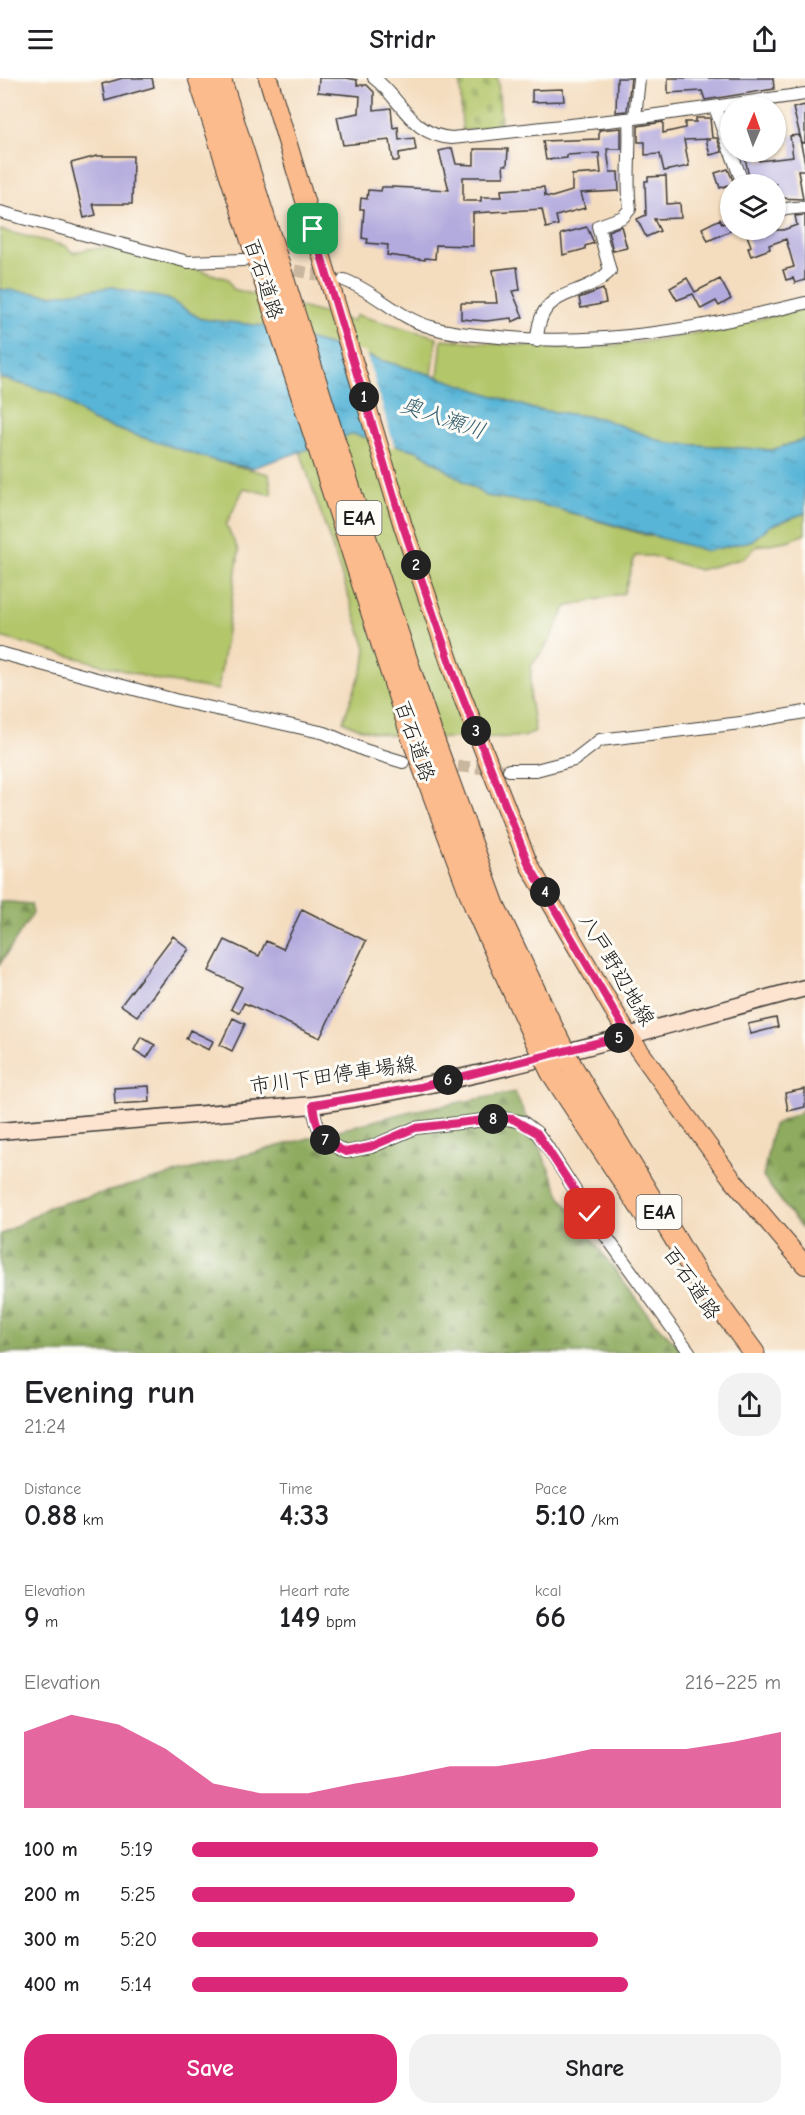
<!DOCTYPE html>
<html lang="en">
<head>
<meta charset="utf-8">
<style>
  body { margin:0; font-family:"Comic Neue","Klee One",sans-serif; background:#f2f2f2; color:#202124; height:100vh; display:flex; flex-direction:column; font-size:22px; white-space:nowrap }
  * { box-sizing:border-box; margin:0 }
  p { font-size:20px; color:#757577 }
  .icon { flex:none; width:33px; height:33px; fill:none; stroke:currentColor; stroke-width:2; stroke-linecap:round; stroke-linejoin:round }
  .map { position:relative; height:1275px; overflow:hidden }
  .panel { display:flex; flex-direction:column; background:#fff; flex:1 }
  .panel>* { flex:none }
  .needle { width:39px; rotate:2deg }
  .tools { position:absolute; left:720px; top:18px; display:grid; gap:12px }
  .tools a { display:grid; place-items:center; width:66px; height:66px; border-radius:50%; background:#fff; box-shadow:0 2px 4px #0004; font-size:30px }
  .pin { position:absolute; display:grid; place-items:center; width:51px; height:51px; color:#fff; margin:-26px; border-radius:12px; box-shadow:0 3px 9px #0006 }
  .km { position:absolute; width:30px; height:30px; margin:-15px; border-radius:50%; background:#222; color:#fff; font-size:16px; line-height:30px; text-align:center }
  .round { display:grid; place-items:center; flex:none; width:63px; height:63px; border-radius:24px; background:#f2f2f2 }
  .overview { display:flex; align-items:center; justify-content:space-between; height:102px; padding:0 24px }
  h1 { font-size:33px; font-weight:800; line-height:45px }
  .figures { display:grid; grid-template-columns:repeat(3,1fr); gap:9px; height:102px; padding:6px 24px }
  .figures div { display:grid; align-content:center }
  .figures b { font-size:30px; font-weight:800 }
  .figures small { font-size:16px; font-weight:400 }
  .figures p { font-size:16px }
  .chart { height:168px; padding:12px 24px }
  .chart p { display:flex; justify-content:space-between }
  .chart svg { width:100%; height:108px; margin-top:6px; fill:#db2777; opacity:.7 }
  .button { display:flex; gap:12px; margin-top:auto; padding:12px 24px }
  .button a { flex:1; height:69px; border-radius:24px; background:#db2777; color:#fff; font-size:24px; font-weight:800; line-height:69px; text-align:center }
  .button a+a { background:#f2f2f2; color:#202124 }
  ul { padding:0 24px; list-style:none; font-size:20px }
  li { display:grid; grid-template-columns:96px 72px 1fr; align-items:center; height:45px }
  li i { height:15px; border-radius:8px; background:#db2777 }
  header { display:flex; justify-content:space-between; align-items:center; height:78px; padding:0 24px; background:#fff; font-size:27px; font-weight:800 }
  .map>svg:first-child { display:block }
  .grass { fill:#b3c66a; stroke:#687143; stroke-width:1.5 }
  .forest { fill:url(#forest-firs); stroke:#55643d; stroke-width:1.5 }
  .cemetery { fill:url(#cemetery-stones); stroke:#687143; stroke-width:1.5 }
  .water { fill:url(#water-ripples); stroke:#3a687a; stroke-width:1.5 }
  .pier { fill:#f4ddbf }
  .building { fill:#b3aadd }
  .lines { fill:none; stroke-linecap:round; stroke-linejoin:round }
  .street-tunnel { stroke:#c9b69e; stroke-width:12; stroke-dasharray:12 6; stroke-linecap:butt }
  .street-casing { stroke:#3c3934; stroke-width:14 }
  .secondary-casing { stroke:#3c3934; stroke-width:19 }
  .primary-casing { stroke:#3c3934; stroke-width:20 }
  .highway-casing { stroke:#3c3934; stroke-width:23 }
  .street { stroke:#fff; stroke-width:12 }
  .secondary { stroke:#fde4d1; stroke-width:16 }
  .primary { stroke:#fbbb8d; stroke-width:18 }
  .highway { stroke:#fbbb8d; stroke-width:21 }
  .highway-bridge-casing { stroke:#3c3934; stroke-width:23; stroke-linecap:butt }
  .highway-bridge { stroke:#fbbb8d; stroke-width:21 }
  .route-casing { stroke:#fff; stroke-width:12 }
  .route { stroke:#db2777; stroke-width:8 }
  .labels { text-anchor:middle; dominant-baseline:central; stroke-width:6; stroke-linejoin:round; paint-order:stroke }
  .shield { fill:#fdfcf7; stroke:#605f5e; stroke-width:1.5 }
  .shield-label { font-size:20px; font-weight:bold; fill:#1c1c1c }
  .street-label { font-size:21px; fill:#1c1c1c; stroke:#fdfcf7 }
  .water-label { font-size:22px; font-style:italic; fill:#376170; stroke:#fdfcf7 }
</style>
</head>
<body>
<header><svg class="icon" aria-label="menu" viewBox="0 0 24 24"><path d="M4 6h16M4 12h16M4 18h16"/></svg>Stridr<svg class="icon" aria-label="share" viewBox="0 0 24 24"><path d="M12 15V3M7 8l5-5 5 5M5 13v7h14v-7"/></svg></header>
<div class="map">
<svg width="805" height="1275" viewBox="0 0 805 1275">
  <defs>
    <pattern id="forest-firs" width="22" height="20" patternUnits="userSpaceOnUse" patternTransform="scale(1.5)"><rect width="22" height="20" fill="#8eab5e"/><path d="M5 1l3.5 6h-7zM16 11l3.5 6h-7z" fill="#738a4d"/></pattern>
    <pattern id="cemetery-stones" width="16" height="16" patternUnits="userSpaceOnUse" patternTransform="scale(1.5)"><rect width="16" height="16" fill="#b3c66a"/><path d="M2 7V4a2 2 0 0 1 4 0v3zM10 15v-3a2 2 0 0 1 4 0v3z" fill="#99aa5b"/></pattern>
    <pattern id="water-ripples" width="26" height="14" patternUnits="userSpaceOnUse" patternTransform="scale(1.5)"><rect width="26" height="14" fill="#59b5d7"/><path d="M2 4q2-2 4 0t4 0M15 11q2-2 4 0t4 0" fill="none" stroke="#4992ae"/></pattern>
  </defs>
  <rect width="100%" height="100%" fill="#fdfcf7"/>
  <filter id="ink" filterUnits="userSpaceOnUse"><feTurbulence type="fractalNoise" baseFrequency=".0167" numOctaves="2"/><feDisplacementMap in="SourceGraphic" scale="12" xChannelSelector="R" yChannelSelector="G"/><feConvolveMatrix kernelMatrix="1 2 1 2 8 2 1 2 1" color-interpolation-filters="sRGB"/></filter>
  <filter id="wash" filterUnits="userSpaceOnUse"><feTurbulence type="fractalNoise" baseFrequency=".008" numOctaves="4" result="noise"/><feDisplacementMap in="SourceGraphic" scale="24" xChannelSelector="R" yChannelSelector="G"/><feGaussianBlur stdDeviation="1.35" result="paint"/><feColorMatrix in="noise" values="0 0 0 0 0 0 0 0 0 0 0 0 0 0 0 0 0 1.4 0 .05"/><feComposite in="paint" operator="in"/></filter>
  <g filter="url(#wash)">
    <rect width="100%" height="100%" fill="#f4ddbf"/>
    <!-- grass -->
    <path class="grass" d="M0,152L66,168L73,175C112,158 188,190 228,201L233,211L352,243L357,237L437,259L432,297L263,248L201,241L168,221L51,217L0,211Z
      M805,230V361L772,372L667,365L600,340L533,331L438,299L442,261C491,265 540,271 589,269C662,265 734,248 805,230Z
      M0,300L57,316L92,343L216,383L269,396L272,417L244,410L226,447L239,473L218,612L158,602L0,559Z
      M353,356L418,373L486,418L540,426L649,458L751,463L770,448L805,435V456L791,462L757,468L744,480L700,492L652,478H635L624,515L566,529L549,564L531,588L530,621L535,653L524,659C477,659 382,667 343,643L364,587L366,570L300,373Z"/>
    <!-- forest -->
    <path class="forest" d="M0,823L31,826L33,835L0,886Z
      M515,1014L562,1121L654,1244L686,1275H0V1157L49,1129L407,1034Z
      M805,1032V1155L763,1099L773,1047Z"/>
    <!-- cemetery -->
    <path class="cemetery" d="M460,0H498L501,48L462,53Z"/>
    <!-- water -->
    <path class="water" d="M112,209L168,221L201,241L263,248L435,298L533,331L600,340L667,365L772,372L805,361V435L770,448L751,463L707,473L540,426L486,418L418,373L353,356L252,390L216,383L92,343L57,316L0,300V211L51,217Z"/>
    <!-- pier -->
    <path class="pier" d="M339,267L366,275L395,370L369,363Z"/>
    <g id="blocks">
      <!-- building -->
      <path class="building" d="M123,0H152L154,9L105,23L102,6Z
        M319,0H346L357,2V7H367L374,14V32L391,30L393,50L398,49L399,62L414,60L416,72L399,75V83H393L390,62L343,67L337,39L359,35L360,18L318,14Z
        M617,0H631L627,33L616,34Z
        M668,0H773L774,11L705,22L702,13L668,15Z
        M563,11L564,23L532,24V12Z
        M805,27V65H802L793,30Z
        M696,40H710L712,60H717L722,74L710,77L706,61H711L684,62L689,88L664,93L660,76L645,77V64H638V48L663,44V55L685,50V44H696Z
        M621,50V71H607L610,94H618L619,113L581,115L585,130L556,138L558,147L546,150L542,131L473,135V168L436,167L435,181L425,180V182L387,177L388,167L367,165L368,161L362,160L364,131H360L361,120L367,121L368,112L381,113L382,109H392L449,112L439,73L452,70L456,86L474,87V71H508L507,87H503L504,99H463V123H481V119H502L501,112L544,109L545,118L552,119L572,113V97L601,95L599,75L567,77V80L546,82L543,63L599,61V52Z
        M799,57L805,85V92H798L803,121L776,120V106H757L756,98L749,100L744,74H757L759,83L793,79L790,58Z
        M97,78H133L132,126H93L96,137L84,140L71,85Z
        M728,91L734,105L720,110L715,95Z
        M666,98L667,126L680,125L681,140L654,141L660,153L646,159L637,141L646,137L645,103H648V99Z
        M805,137V202L795,205L793,200L786,202L783,192L794,189L786,161L769,167L770,171L751,178L748,170L751,168L745,152H783L797,147L795,138Z
        M720,141L722,146L730,143V153L708,163L702,150Z
        M621,148L627,170L613,173L608,153Z
        M587,149L594,165L585,168V171L563,177L561,156Z
        M517,189L520,212L512,213L523,239L512,244L511,240L486,243L461,241V225H497L493,192Z
        M687,200L695,214L720,201L731,221L719,228L716,223L701,231L693,216L677,222L670,210Z
        M603,211L606,225L581,230L579,220Z
        M302,831L366,863L320,960L244,925L239,935L231,931L242,909L209,893L225,862L259,878L266,863L283,871Z
        M173,858L189,871L137,938L121,927Z
        M233,940L245,946L232,973L220,967Z
        M776,940L778,949L751,956L748,946Z
        M190,952L213,963L209,972L186,961Z
        M141,959L155,967L147,980L134,972Z
        M149,1008L150,1024L115,1026L114,1010Z
        M805,1011V1029L788,1033L785,1015Z"/>
    </g>
  </g>
  <g filter="url(#ink)">
    <use href="#blocks" fill-opacity="0" stroke="#3c3934" stroke-width="1.5"/>
    <g class="lines">
      <!-- street-tunnel -->
      <path class="street-tunnel" d="M277,189L334,200
        M440,687L509,692"/>
      <defs>
        <path id="street" d="M374,0C403,22 410,57 452,60L635,40L805,16
          M715,29L730,73
          M635,40L639,0
          M731,74L743,106
          M776,132L805,129
          M0,134L188,184L243,182
          M344,202C375,213 398,240 431,249C452,256 477,257 499,259C603,269 704,250 805,225
          M537,263C539,206 580,223 610,193L598,148L623,139L630,131C626,101 631,71 629,41
          M0,575L175,622L325,655L364,672L403,684
          M509,692H536L574,682L600,662L749,644L805,634
          M313,1027C316,1051 322,1064 346,1074L371,1069L415,1050L502,1040L523,1044L537,1055L546,1067L590,1136L690,1275"/>
        <path id="secondary" d="M0,1053L313,1027C480,1003 642,953 805,910"/>
        <path id="primary" d="M268,0L403,448L457,605L529,787L628,957L732,1101L805,1187"/>
        <path id="highway" d="M199,0L412,659L476,831L533,957
          M220,0L359,440L433,660L494,827L553,951
          M572,989L698,1199L754,1275
          M552,995L647,1139"/>
      </defs>
      <!-- street casing -->
      <use href="#street" class="street-casing"/>
      <!-- secondary casing -->
      <use href="#secondary" class="secondary-casing"/>
      <!-- primary casing -->
      <use href="#primary" class="primary-casing"/>
      <!-- highway casing -->
      <use href="#highway" class="highway-casing"/>
      <!-- street -->
      <use href="#street" class="street"/>
      <!-- secondary -->
      <use href="#secondary" class="secondary"/>
      <!-- primary -->
      <use href="#primary" class="primary"/>
      <!-- highway -->
      <use href="#highway" class="highway"/>
      <defs>
        <path id="highway-bridge" d="M553,951L572,989
          M533,957L552,995"/>
      </defs>
      <!-- highway-bridge casing -->
      <use href="#highway-bridge" class="highway-bridge-casing"/>
      <!-- highway-bridge -->
      <use href="#highway-bridge" class="highway-bridge"/>
    </g>
  </g>
  <g class="lines" filter="url(#ink)">
    <defs>
      <path id="route" d="M313,151L403,448L457,605L529,787L628,957L420,1009L313,1027C316,1051 322,1064 346,1074L370,1069L415,1050L501,1040L513,1041L537,1055L590,1136"/>
    </defs>
    <!-- route casing -->
    <use href="#route" class="route-casing"/>
    <!-- route -->
    <use href="#route" class="route"/>
  </g>
  <g class="labels">
    <!-- shield labels -->
    <g class="shield">
      <rect x="336.5" y="423" width="45" height="34" rx="4.5"/>
      <rect x="636.5" y="1117" width="45" height="34" rx="4.5"/>
    </g>
    <g class="shield-label">
      <text x="359" y="440">E4A</text>
      <text x="659" y="1134">E4A</text>
    </g>
    <!-- street labels -->
    <g class="street-label">
      <text transform="translate(264 201) rotate(72)">百石道路</text>
      <text transform="translate(415 663) rotate(71)">百石道路</text>
      <text transform="translate(617 892) rotate(59)">八戸野辺地線</text>
      <text transform="translate(333 997) rotate(-8)">市川下田停車場線</text>
      <text transform="translate(692 1205) rotate(55)">百石道路</text>
    </g>
    <!-- water labels -->
    <g class="water-label">
      <text transform="translate(443 340) rotate(19)">奥入瀬川</text>
    </g>
  </g>
</svg>
<div class="tools">
<a><svg class="needle" viewBox="-14 -14 28 28"><path d="M0-13l5 13h-10z" fill="#e53935"/><path d="M0 13l5-13h-10z" fill="#757577"/></svg></a>
<a><svg class="icon" aria-label="layers" viewBox="0 0 24 24"><path d="M12 4l9 5-9 5-9-5zM3 14l9 5 9-5"/></svg></a>
</div>
<div class="pin" style="left:313px;top:151px;background:#1e9e55"><svg class="icon" aria-label="arrive" viewBox="0 0 24 24"><path d="M6 21V4h12l-3 4 3 4H6"/></svg></div>
<div class="pin" style="left:590px;top:1136px;background:#d93025"><svg class="icon" aria-label="check" viewBox="0 0 24 24"><path d="M5 12l5 5 9-10"/></svg></div>
<b class="km" style="left:364px;top:319px">1</b>
<b class="km" style="left:416px;top:487px">2</b>
<b class="km" style="left:476px;top:653px">3</b>
<b class="km" style="left:545px;top:814px">4</b>
<b class="km" style="left:619px;top:960px">5</b>
<b class="km" style="left:448px;top:1002px">6</b>
<b class="km" style="left:325px;top:1062px">7</b>
<b class="km" style="left:493px;top:1041px">8</b>
</div>
<section class="panel">
<div class="overview"><div><h1>Evening run</h1><p>21:24</p></div><a class="round"><svg class="icon" aria-label="share" viewBox="0 0 24 24"><path d="M12 15V3M7 8l5-5 5 5M5 13v7h14v-7"/></svg></a></div>
<div class="figures">
<div><p>Distance</p><b>0.88<small> km</small></b></div>
<div><p>Time</p><b>4:33</b></div>
<div><p>Pace</p><b>5:10<small> /km</small></b></div>
</div>
<div class="figures">
<div><p>Elevation</p><b>9<small> m</small></b></div>
<div><p>Heart rate</p><b>149<small> bpm</small></b></div>
<div><p>kcal</p><b>66</b></div>
</div>
<div class="chart"><p><span>Elevation</span>216–225 m</p>
<svg viewBox="0 0 160 44" preserveAspectRatio="none"><path d="M0 44V13L10 6L20 10L30 20L40 34L50 38L60 38L70 34L80 31L90 27L100 27L110 24L120 20L130 20L140 20L150 17L160 13V44z"/></svg>
</div>
<ul>
<li><b>100 m</b>5:19<i style="width:69%"></i></li>
<li><b>200 m</b>5:25<i style="width:65%"></i></li>
<li><b>300 m</b>5:20<i style="width:69%"></i></li>
<li><b>400 m</b>5:14<i style="width:74%"></i></li>
</ul>
<div class="button"><a>Save</a><a>Share</a></div>
</section>
</body>
</html>
